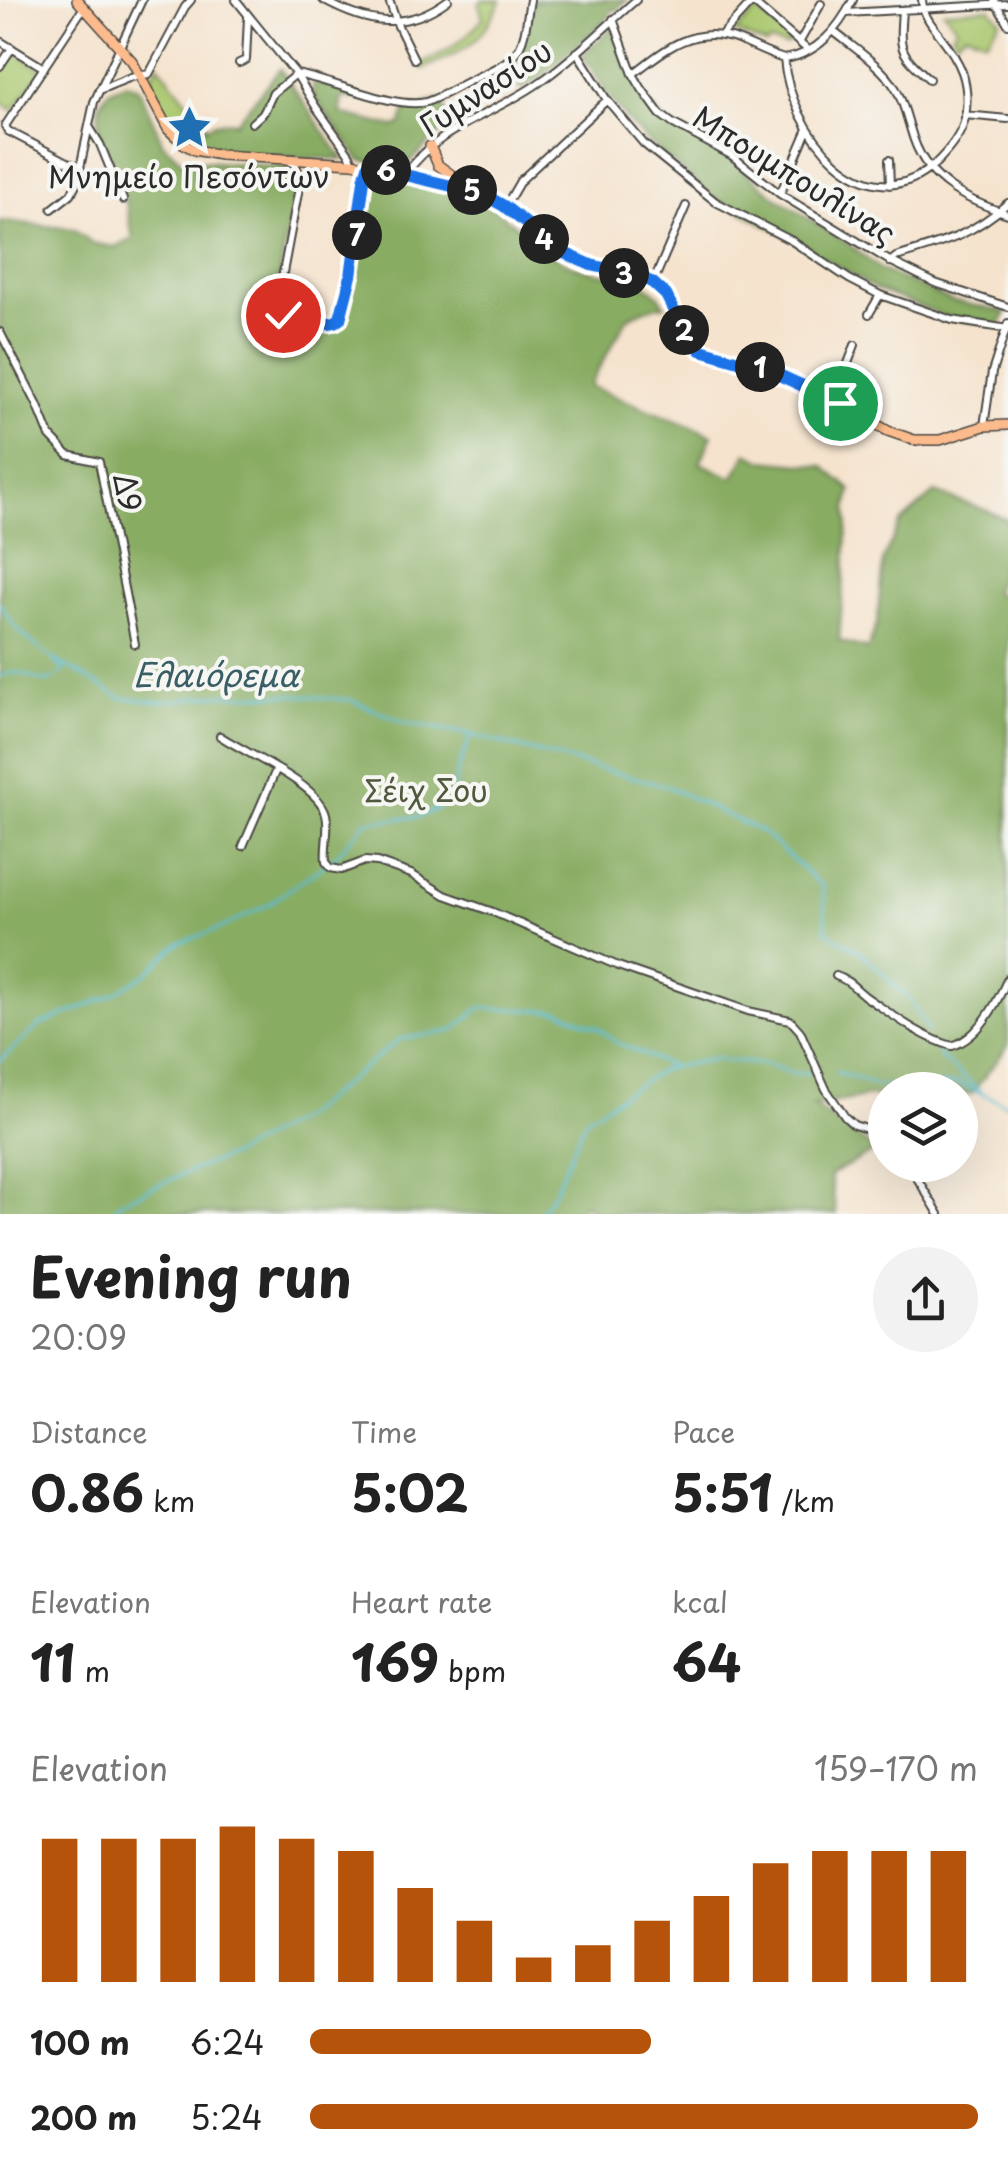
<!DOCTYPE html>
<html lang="en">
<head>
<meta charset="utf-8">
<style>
  body { margin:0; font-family:"Playpen Sans",sans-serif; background:#f2f2f2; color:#222; height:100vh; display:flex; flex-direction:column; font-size:38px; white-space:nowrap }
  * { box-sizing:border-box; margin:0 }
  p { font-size:32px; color:#767676 }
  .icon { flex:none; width:55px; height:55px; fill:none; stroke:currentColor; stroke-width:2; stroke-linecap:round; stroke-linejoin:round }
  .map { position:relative; height:1214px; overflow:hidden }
  .details { display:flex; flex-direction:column; background:#fff; flex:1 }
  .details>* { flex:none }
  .fabs { position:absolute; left:868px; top:1072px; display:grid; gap:20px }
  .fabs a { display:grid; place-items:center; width:110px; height:110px; border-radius:50%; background:#fff; box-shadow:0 10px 40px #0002; font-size:50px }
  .pin { position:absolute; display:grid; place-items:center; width:85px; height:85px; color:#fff; margin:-42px; border:5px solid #fff; border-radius:50%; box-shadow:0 2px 10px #0007 }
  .km { position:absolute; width:50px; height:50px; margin:-25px; border-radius:50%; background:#222; color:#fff; font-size:28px; line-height:50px; text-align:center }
  .round { display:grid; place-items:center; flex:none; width:105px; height:105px; border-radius:52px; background:#f2f2f2 }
  .headline { display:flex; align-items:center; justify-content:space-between; height:170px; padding:0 30px }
  h1 { font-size:55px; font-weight:700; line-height:75px }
  .stats { display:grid; grid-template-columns:repeat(3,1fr); gap:15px; height:170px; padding:10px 30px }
  .stats div { display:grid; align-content:center }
  .stats b { font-size:50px; font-weight:700 }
  .stats small { font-size:28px; font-weight:400 }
  .stats p { font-size:28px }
  .chart { height:280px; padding:20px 30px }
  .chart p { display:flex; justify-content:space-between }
  .chart svg { width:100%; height:180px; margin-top:10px; stroke:#b45309; stroke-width:6 }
  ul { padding:0 30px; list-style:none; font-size:32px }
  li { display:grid; grid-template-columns:160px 120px 1fr; align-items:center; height:75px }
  li i { height:25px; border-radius:12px; background:#b45309 }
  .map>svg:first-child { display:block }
  .green { fill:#abc86f; stroke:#6b7a4d; stroke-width:2.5 }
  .forest { fill:#88ac62; stroke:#5a6c46; stroke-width:2.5 }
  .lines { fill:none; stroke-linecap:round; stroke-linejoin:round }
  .stream { stroke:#56bdd4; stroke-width:2.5 }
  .minor-casing { stroke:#494743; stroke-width:10 }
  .major-casing { stroke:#494743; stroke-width:12 }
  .minor { stroke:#fff; stroke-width:6 }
  .major { stroke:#fbbb8c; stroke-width:9 }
  .route-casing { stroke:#fff; stroke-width:20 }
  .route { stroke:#1a73e8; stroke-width:12 }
  .labels { text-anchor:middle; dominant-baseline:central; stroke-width:8; stroke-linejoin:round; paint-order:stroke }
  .street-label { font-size:30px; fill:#2b2b2b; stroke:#f6f6f2 }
  .poi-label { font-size:30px; fill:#2b2b2b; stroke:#f6f6f2 }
  .park-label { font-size:30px; fill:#515a3f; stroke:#f6f6f2 }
  .water-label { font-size:32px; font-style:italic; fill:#3a5e66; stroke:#f6f6f2 }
</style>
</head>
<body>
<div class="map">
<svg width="1008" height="1214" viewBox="0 0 1008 1214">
  <rect width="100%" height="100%" fill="#f6f6f2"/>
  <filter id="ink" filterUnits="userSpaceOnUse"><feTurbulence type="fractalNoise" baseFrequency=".01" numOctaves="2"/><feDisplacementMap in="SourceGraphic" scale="20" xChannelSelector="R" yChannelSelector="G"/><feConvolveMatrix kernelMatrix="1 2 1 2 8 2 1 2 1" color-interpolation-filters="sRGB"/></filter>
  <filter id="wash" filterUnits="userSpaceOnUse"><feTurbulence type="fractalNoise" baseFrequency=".0048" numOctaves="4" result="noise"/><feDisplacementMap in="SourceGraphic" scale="40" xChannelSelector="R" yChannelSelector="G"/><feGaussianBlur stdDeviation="2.25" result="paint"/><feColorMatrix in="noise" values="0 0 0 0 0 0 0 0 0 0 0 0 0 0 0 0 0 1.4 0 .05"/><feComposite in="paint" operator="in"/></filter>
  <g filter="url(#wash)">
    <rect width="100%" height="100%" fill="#f5e3cd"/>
    <!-- green -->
    <path class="green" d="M482,0H501C480,46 466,49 423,69L420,64C448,51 463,42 483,18L479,4Z
      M990,8L1001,20L987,40L966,33L956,40L952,33L957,28L944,11Z
      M757,10L793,41L785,46L771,42L766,45L735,32Z
      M13,51L42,69L13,110L0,102V71Z
      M158,64L206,125L187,142L170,125L148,83Z"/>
    <!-- forest -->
    <path class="forest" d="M534,0H627L616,10L613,9L610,12V16L541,77L521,89L508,63L518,54Z
      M612,28L631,76L653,109L668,124L720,151L776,197L851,246L881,270L952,301L1006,312L1001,325L952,319L877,290L787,236L715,198L648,142L629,123L610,98L582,55Z
      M280,69L343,159C301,157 221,159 187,142C203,128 213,119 236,122Z
      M317,81L360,97L341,98V114L394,127L401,125L406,106H421L439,100L454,125L436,136L404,169L360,160L313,95V82Z
      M126,83L139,88L163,144L185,164L201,161L259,165L286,167L293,171L295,189L272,317L330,326L340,322L351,289L368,179L370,174L411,183L413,186L420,187L423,185C444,190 465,192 484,203C516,220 539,253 574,266C604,278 650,273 665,305C650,308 640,309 627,319L589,386L712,435L700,463L733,478L747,453L762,460L823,466L851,490L847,509L848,523L839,641L868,649L877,623L883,560L900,523L935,493L988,511L1008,520V550L994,593L1008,598V1046L972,1093L960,1095V1090H885V1098L872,1096L813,1106L877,1150L830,1175L836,1214H596L584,1204L579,1214H0V221L74,229L91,243L114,247L133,239L126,203L98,129L99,105L108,91Z"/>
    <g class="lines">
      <!-- stream -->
      <path class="stream" d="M0,603C12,628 30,642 52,658
        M0,676C4,675 13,672 17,673C38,675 44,692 64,670L52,658L121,698L161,702L217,695H294L351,700L406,723L470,734
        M936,1048L942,1059L981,1092
        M0,1061L40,1025L111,996L147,973L179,943L222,928L269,904L335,857L367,821L419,817L452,802L456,775L471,735L666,786L762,832L823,887L826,931L862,953L912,1002L928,1032
        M836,1072L875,1085L903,1089L957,1083L1008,1105
        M110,1214L120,1202L190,1171L235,1154L304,1116L400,1039L453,1031L480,1008L560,1011L599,1028L616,1042L672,1067
        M539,1214L554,1192L586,1118L663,1069L714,1059L769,1065L794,1074L809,1073"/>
    </g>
  </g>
  <g filter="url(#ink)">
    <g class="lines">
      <defs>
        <path id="minor" d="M236,0L296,74L316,107L350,155L353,163
          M323,0C367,24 405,32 448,0
          M389,0L398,26L414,59
          M750,0L809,51
          M994,0L1008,24
          M902,10C899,50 899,52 929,79
          M846,13L1008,4
          M613,19L633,74L642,89L660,114L672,123L731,155L780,194L888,260L935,283L1008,307
          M833,31C854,48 882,66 896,89C905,105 908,123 914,140C929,183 968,201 1008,214
          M721,36L752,2
          M0,41L44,68
          M799,43L821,4
          M577,52L607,100L644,144L716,202L792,241L849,279L880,295L952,320L1008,329
          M784,59C789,128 865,229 936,163C948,151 962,135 965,118C971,81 960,61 939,34C930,23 923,14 922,0
          M784,59C818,54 838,29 853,0
          M239,63L246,60L248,17
          M0,66L12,48
          M633,74C664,50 692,26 732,38C750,44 766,54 784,59
          M99,90L131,77L149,74L185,7L191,0
          M965,115L1008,119
          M252,123L264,112L273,93L296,74C331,80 397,110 426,102C441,97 455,88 469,81C486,72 511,64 520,46C527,33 527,14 530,0
          M90,128L100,144L123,200
          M287,159L296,166L301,177
          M889,160L890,185
          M81,169L8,131L5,126L84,7
          M406,174C440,125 494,115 540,82C575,58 604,27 636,0
          M301,177L276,310L284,316L335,323C356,300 358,202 368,167
          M780,194L807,131
          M505,207L520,181L607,100
          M52,209L71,194L77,182L94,102L142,0
          M890,262L896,257C942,243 971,236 1008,203
          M653,283L686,206
          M869,314L880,295
          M0,332L37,404L50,436L68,455L99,462L135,644
          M834,400L855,345
          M984,426L992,372L1008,323
          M220,736C247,754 318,784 326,814C330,830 324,845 326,862L331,868L341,870L365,861L377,862L411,874L445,895L493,912L618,966L748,1011L790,1020L800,1031L826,1089L845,1117L854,1125L876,1132L885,1138
          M243,846L276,770
          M836,976C850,980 857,991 869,999C894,1016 923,1038 952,1046C979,1038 997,1003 1008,978
          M909,1165L939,1214"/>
        <path id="major" d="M77,0L132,61L168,129L184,144L195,150L220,155L353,163L474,190L505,207L561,252L591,265L639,277L653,283L666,295L690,340L709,353L753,365L785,377L834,400L888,431L914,440H940L984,426L1008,425
          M430,146L438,165L467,186"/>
      </defs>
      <!-- minor casing -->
      <use href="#minor" class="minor-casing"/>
      <!-- major casing -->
      <use href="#major" class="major-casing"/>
      <!-- minor -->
      <use href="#minor" class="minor"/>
      <!-- major -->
      <use href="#major" class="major"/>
    </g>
  </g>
  <g class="lines" filter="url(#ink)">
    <defs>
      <path id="route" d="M283,315L329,323L335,322L340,319L351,276L364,180L368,166L481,193L504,206L562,252L591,265L639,276L653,283L666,295L687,336L701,350L766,369L840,403"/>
    </defs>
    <!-- route casing -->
    <use href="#route" class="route-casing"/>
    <!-- route -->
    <use href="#route" class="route"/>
  </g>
  <!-- icons -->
  <defs>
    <symbol id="sight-bare" viewBox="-9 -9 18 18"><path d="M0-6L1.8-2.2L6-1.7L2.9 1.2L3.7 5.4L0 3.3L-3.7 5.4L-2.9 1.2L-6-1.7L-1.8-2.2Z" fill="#1f6fb2" stroke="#f6f6f2" stroke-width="2.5" paint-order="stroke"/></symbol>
  </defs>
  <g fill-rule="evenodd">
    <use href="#sight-bare" x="158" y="96" width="63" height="63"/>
  </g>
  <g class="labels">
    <!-- street labels -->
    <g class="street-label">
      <text transform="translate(485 87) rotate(-33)">Γυμνασίου</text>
      <text transform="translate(795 174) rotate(32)">Μπουμπουλίνας</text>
      <text transform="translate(129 492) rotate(79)">Δ9</text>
    </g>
    <!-- poi labels -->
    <g class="poi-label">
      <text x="189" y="175">Μνημείο Πεσόντων</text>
    </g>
    <!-- park labels -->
    <g class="park-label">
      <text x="426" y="789">Σέιχ Σου</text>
    </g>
    <!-- water labels -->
    <g class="water-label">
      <text x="216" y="674">Ελαιόρεμα</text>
    </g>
  </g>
</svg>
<div class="fabs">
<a><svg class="icon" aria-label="layers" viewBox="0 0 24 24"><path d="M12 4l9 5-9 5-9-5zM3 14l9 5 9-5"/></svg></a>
</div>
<div class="pin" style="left:840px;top:403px;background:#1e9e55"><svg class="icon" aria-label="arrive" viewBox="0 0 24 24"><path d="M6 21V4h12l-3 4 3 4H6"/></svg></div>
<div class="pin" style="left:283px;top:315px;background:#d93025"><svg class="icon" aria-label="check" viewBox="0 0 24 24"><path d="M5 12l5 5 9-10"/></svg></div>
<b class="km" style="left:760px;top:367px">1</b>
<b class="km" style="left:684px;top:330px">2</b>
<b class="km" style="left:624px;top:273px">3</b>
<b class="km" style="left:544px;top:239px">4</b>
<b class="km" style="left:472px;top:190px">5</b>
<b class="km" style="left:386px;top:170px">6</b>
<b class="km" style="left:357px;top:235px">7</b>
</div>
<section class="details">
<div class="headline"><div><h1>Evening run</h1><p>20:09</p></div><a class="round"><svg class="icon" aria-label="share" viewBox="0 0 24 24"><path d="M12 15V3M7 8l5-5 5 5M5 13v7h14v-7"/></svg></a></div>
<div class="stats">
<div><p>Distance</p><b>0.86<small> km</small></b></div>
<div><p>Time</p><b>5:02</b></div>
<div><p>Pace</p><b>5:51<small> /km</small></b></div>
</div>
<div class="stats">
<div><p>Elevation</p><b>11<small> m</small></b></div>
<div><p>Heart rate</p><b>169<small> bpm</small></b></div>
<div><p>kcal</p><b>64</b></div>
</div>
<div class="chart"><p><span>Elevation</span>159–170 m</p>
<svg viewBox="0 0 160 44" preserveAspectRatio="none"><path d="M5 44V9M15 44V9M25 44V9M35 44V6M45 44V9M55 44V12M65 44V21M75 44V29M85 44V38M95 44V35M105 44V29M115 44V23M125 44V15M135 44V12M145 44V12M155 44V12"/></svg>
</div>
<ul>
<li><b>100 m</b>6:24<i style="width:51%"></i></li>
<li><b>200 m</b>5:24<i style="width:100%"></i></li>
</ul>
</section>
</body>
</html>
